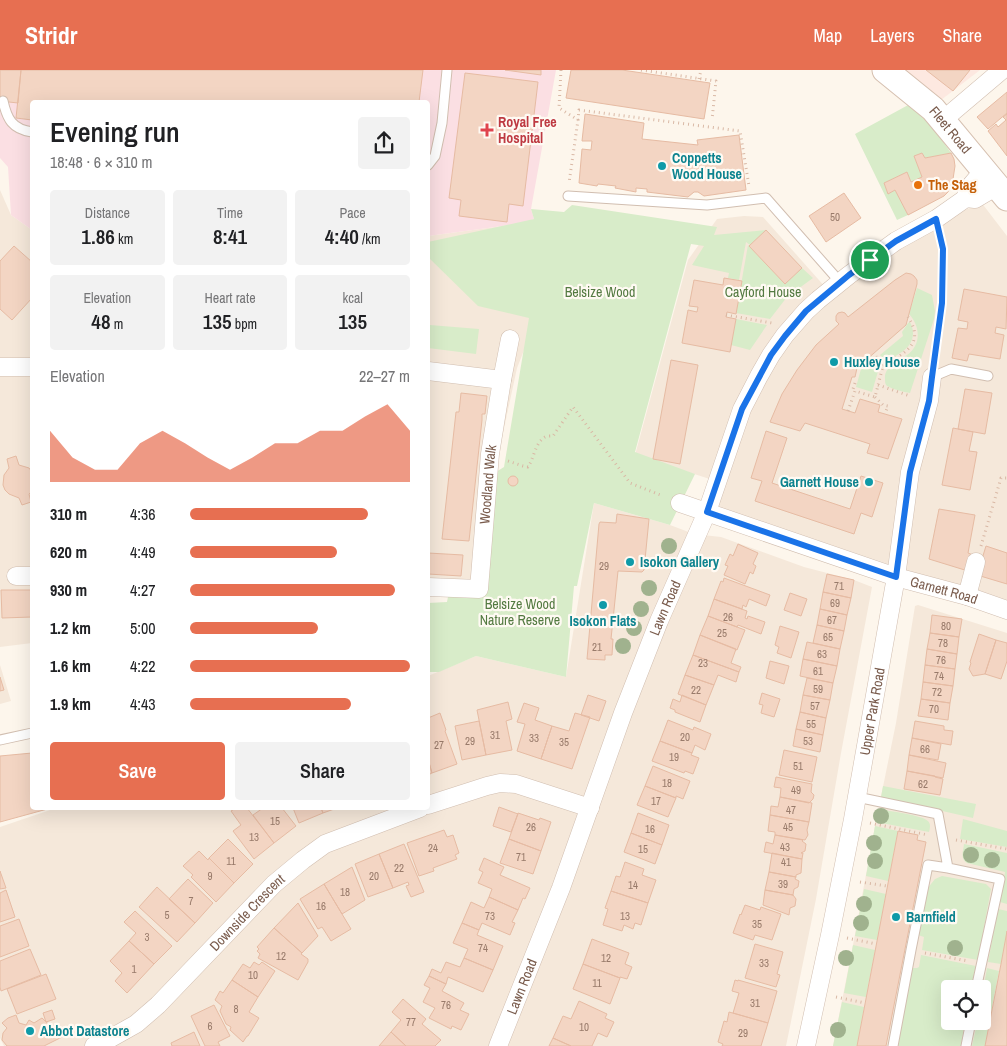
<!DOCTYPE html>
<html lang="en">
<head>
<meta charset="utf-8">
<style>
  body { margin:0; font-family:"Archivo Narrow",sans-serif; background:#f2f2f2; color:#202124; height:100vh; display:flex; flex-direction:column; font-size:19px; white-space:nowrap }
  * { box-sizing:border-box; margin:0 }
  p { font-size:16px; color:#757577 }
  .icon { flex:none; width:28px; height:28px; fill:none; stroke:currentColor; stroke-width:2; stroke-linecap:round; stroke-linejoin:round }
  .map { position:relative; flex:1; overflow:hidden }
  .drawer { position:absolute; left:30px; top:30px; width:400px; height:710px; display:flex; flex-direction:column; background:#fff; border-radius:5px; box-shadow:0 5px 20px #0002 }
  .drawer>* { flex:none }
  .buttons { position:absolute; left:941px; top:910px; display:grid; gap:10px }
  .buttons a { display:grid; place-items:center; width:50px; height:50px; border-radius:5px; background:#fff; box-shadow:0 5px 20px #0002; font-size:25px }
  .pin { position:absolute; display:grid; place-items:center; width:42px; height:42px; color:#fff; margin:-21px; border:2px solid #fff; border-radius:50%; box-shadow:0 1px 5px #0007 }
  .round { display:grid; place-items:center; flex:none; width:52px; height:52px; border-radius:5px; background:#f2f2f2 }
  .head { display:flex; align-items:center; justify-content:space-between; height:85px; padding:0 20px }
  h1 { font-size:28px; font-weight:600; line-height:38px }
  .metrics { display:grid; grid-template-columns:repeat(3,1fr); gap:8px; height:85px; padding:5px 20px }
  .metrics div { display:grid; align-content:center; border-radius:5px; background:#f2f2f2; text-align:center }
  .metrics b { font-size:21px; font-weight:600 }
  .metrics small { font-size:14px; font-weight:400 }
  .metrics p { font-size:14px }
  .chart { height:140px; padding:10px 20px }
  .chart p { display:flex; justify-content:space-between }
  .chart svg { width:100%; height:90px; margin-top:5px; fill:#e76f51; opacity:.7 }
  .action { display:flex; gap:10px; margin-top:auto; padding:10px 20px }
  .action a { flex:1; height:58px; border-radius:5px; background:#e76f51; color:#fff; font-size:20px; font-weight:600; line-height:58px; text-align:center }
  .action a+a { background:#f2f2f2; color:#202124 }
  ul { padding:0 20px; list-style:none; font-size:16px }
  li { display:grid; grid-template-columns:80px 60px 1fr; align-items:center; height:38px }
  li i { height:12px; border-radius:6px; background:#e76f51 }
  header { display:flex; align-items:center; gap:30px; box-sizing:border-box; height:70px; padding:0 25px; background:#e76f51; color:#fff }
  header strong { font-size:24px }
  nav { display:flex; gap:28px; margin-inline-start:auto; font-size:18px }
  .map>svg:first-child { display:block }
  .residential { fill:#f5e8da; fill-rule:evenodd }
  .commercial { fill:#fde8e0 }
  .medical { fill:#fbdfe3 }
  .green { fill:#d8ecc9 }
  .building { fill:#f3d5c3; stroke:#e6bba3 }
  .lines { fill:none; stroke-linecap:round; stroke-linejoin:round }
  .lane-casing { stroke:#d1beb0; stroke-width:11 }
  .street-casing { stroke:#d1beb0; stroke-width:19 }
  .secondary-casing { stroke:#d6c0b0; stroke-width:27 }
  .path { stroke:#d9b8a5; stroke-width:3; stroke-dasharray:1 4; stroke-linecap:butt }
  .lane { stroke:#fff; stroke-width:9 }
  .street { stroke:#fff; stroke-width:18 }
  .secondary { stroke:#fff; stroke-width:25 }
  .tree { fill:#a0b28e }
  .route-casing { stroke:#fff; stroke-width:10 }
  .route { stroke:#1a73e8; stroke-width:6 }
  .health-dot { fill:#e0444e; stroke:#fffaf3; stroke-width:2 }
  .culture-dot { fill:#0f9aa8; stroke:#fffaf3; stroke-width:2 }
  .food-dot { fill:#e8710a; stroke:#fffaf3; stroke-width:2 }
  .labels { text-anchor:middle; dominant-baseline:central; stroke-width:4.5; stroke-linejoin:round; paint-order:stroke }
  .number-label { font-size:11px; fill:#987a6a }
  .health-label { font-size:14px; font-weight:bold; fill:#be3a42; stroke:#fffaf3; text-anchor:start }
  .street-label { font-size:14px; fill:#7a5c4d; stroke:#fffaf3 }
  .culture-label { font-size:14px; font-weight:bold; fill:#0d838f; stroke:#fffaf3; text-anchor:start }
  .food-label { font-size:14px; font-weight:bold; fill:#c56008; stroke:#fffaf3; text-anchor:start }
  .park-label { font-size:14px; fill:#537a41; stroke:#fffaf3 }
</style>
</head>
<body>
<header>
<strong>Stridr</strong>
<nav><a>Map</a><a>Layers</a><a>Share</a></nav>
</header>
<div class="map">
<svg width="1007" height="976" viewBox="0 0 1007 976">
  <rect width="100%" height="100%" fill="#fdf6ec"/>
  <!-- residential -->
  <path class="residential" d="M0,120L11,145L32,160V573L0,577Z
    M981,132L1007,166V534L712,435L716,411L635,385L688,190L717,149L744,146L763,147L834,227L911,168Z
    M579,141L517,298L468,526L428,522V166L524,153Z
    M594,433L670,455L694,464L721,467L804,497L854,510L872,517L841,683L816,829L786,976H4L0,968V757L56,738H428V606L476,586L566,607Z
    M918,535L1007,563V976H833L853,875L875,756L896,653L915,536ZM950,919H982V951H950Z
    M0,595L11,631L0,634Z"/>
  <!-- commercial -->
  <path class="commercial" d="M905,0H980L941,30Z"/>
  <!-- medical -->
  <path class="medical" d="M0,0H556L531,139L534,149L524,153L428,166V32H32V160L11,145L8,97L0,88Z"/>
  <!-- green -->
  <path class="green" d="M910,34L932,56L951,83L925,88L922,83L914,86L922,107L911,112L907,102L884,113L888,124L895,120L908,145L897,150L855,64Z
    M572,135L717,157L714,165L766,160L750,175L746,172L739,210L728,208L729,203L692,195L704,176L691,174L635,382L695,404L670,455L594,433L577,516H574L566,607L476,586L439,602H428V533L447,532L448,527H470L496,402L504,397L529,248L478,236L428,187V172L534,149L531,139L564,142Z
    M748,175L785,214L802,198L813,208L787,227L770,249L736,243Z
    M917,218L932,225L935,241L934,249L910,323C904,322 892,319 887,316C885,314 885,312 885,309C884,296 898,291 907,285C922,274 920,256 909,244Z
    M736,249L767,255L750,280L731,275Z
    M910,252C912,256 913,259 913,264C912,280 896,285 885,292L880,285L903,266L902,262L908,253Z
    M430,255L479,259L476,284L428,278Z
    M871,286L878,295L879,298L872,322L856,317L861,299Z
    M883,716L976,734L973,748L881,727Z
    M879,739C888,741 922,745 928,751C931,754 930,758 929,762L876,752Z
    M963,749L1007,761V777L960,769Z
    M875,756L898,761L888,811L866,806Z
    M964,774L1007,783V834L1000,832L1005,802L967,793C960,788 963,782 964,774Z
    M942,806L986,814L991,819L978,890L922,880L924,867L918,865L927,819L935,809Z
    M864,819L886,824L877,870L855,866Z
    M998,839L1007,841V861L1001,894L988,892Z
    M853,875L875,880L866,927L844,923Z
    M921,885L976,896L972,919H950V951H965L961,976H897L912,898H917L919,897Z
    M987,898L999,901L989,953L977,951H982L983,921Z
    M842,932L864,937L857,976H833Z
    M976,958L988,960L985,976H972Z"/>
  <!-- building -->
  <path class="building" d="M0,0H21L18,33L0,31Z
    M21,0H423L419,32H32V50L16,48Z
    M505,0H541V5Z
    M571,0H622L710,13L704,49L566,28Z
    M926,0H970L953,21Z
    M465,3L538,12L523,136L509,134L507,152L459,146L461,130L449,128Z
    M1007,22V43L988,59L977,47Z
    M585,44L644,53L642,69L698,75L697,70L739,65L746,120L704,126L698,122H694L688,127L647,122V119L636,118V122L615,118L616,116L598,114L597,116L579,113L582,79L591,80L592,71H582Z
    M1007,44V86L988,61L996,54L998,57L1006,50L1003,47Z
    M922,83L925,88L951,83L954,89L955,96L953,109L948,122L944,126L908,145L895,120L888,124L884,113L907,102L911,112L922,107L914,86Z
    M844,123L861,148L826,172L809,146Z
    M766,160L802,198L785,214L749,176Z
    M14,176L32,192V228L12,250L0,239V191Z
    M906,203L911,204L914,206L917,210V214L906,255L857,298L855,307H852L842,339L855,343L860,329L880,335L878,342L902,349L888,389L867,383L870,374L805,353L800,361L770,352L782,324L797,300L816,275L839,254L836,251V246L838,243L842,242L845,243L848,247L895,210Z
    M724,208L742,211L736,244L727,242L726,247L736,249L730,282L682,273L688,240L697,242L698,237L689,236L694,210L723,215Z
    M964,219L1007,227L1006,259L996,257L995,263L1004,265L1000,289L969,284L967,291L952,288L958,258L967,259L968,252L958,250Z
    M671,290L698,295L680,394L653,389Z
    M965,319L992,323L985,364L958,359Z
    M461,323L487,326L485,344H482V350L469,471L442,469L456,342H459Z
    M953,358L973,362L969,381L977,382L970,420L942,415Z
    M766,361L787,368L772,413L850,439L861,406L883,413L872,447L861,443L854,464L755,431L762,411L751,408Z
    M16,386L19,395L29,398L32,402V421L29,424L31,432L22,435L19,428L9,424L5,420L3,415L4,405L9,398L7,389Z
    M508 411a5 5 0 1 1 10 0a5 5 0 1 1-10 0Z
    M939,439L975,445L968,483L973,485L968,501L929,489Z
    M617,444L649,449L644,500L642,502L618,501L611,569H613L612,585H605V590L587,589L599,454L600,452L616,453Z
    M738,474L758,483L753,494L756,496L753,504L750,502L745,514L724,505L728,496L725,495L730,484L733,486Z
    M986,476L1007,483V514L977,505Z
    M428,483L463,485L461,506L428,504Z
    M827,504L854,510L851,528L823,522Z
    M724,508L770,525L766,536L749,529L746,537L743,535L742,539L714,529L721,511L723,512Z
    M1,520H32V547L2,548Z
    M823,522L851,528L847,545L820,539Z
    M790,523L807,529L801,546L784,540Z
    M714,529L747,541L745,548L747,549L748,546L765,552L761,564L738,555L737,557L708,546Z
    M820,539L847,545L844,561L817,555Z
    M932,545L962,549L959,567L930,563Z
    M708,546L745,560L737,580L700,565Z
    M817,555L844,561L840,579L813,573Z
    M780,556L799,562L791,588L777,583L779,577L775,575Z
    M930,563L959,567L957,584L927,579Z
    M979,564L996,570L985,604L973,606L969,599L971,593L970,592Z
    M700,565L736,579L731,593L741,597L739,602L693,585Z
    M996,570L1007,573V591L1001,609L985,604Z
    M807,572L840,579L837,596L803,589Z
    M927,579L957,584L955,599L925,595Z
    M693,585L739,602L736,612L718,605L714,615L685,605Z
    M803,589L837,596L833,613L800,606Z
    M770,591L789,596L784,614L766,608Z
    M925,595L955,599L953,616L923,612Z
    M685,605L714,615L706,635L678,624Z
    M0,607L4,620L0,621Z
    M807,608L833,613L830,630L803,625Z
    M923,612L953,616L950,633L921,629Z
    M762,623L780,629L774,647L761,643L763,635L759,634Z
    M588,625L606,631L599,651L581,645Z
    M682,625L706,635L700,652L675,642V640L670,638L673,629L680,632Z
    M803,625L830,630L826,648L800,642Z
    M921,629L950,633L948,650L918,646Z
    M508,632L512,649L506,651L512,680L486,685L477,640Z
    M524,633L539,638L535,650L552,656L541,689L517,681L525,654L517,652Z
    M800,642L826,648L823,665L796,659Z
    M440,643L446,660L445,661L457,694L432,703L428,689V648Z
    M575,643L590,647L572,699L541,689L552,656L569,661Z
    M668,650L693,660L694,657L711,664L705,680L695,675L692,683L660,671Z
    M479,651L486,685L462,690L455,656Z
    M915,651L944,656V660L953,661L951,675L912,668Z
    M796,659L823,665L820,682L793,676Z
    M912,668L941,674L938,690L909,685Z
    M660,671L692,683L691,685L699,688L693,704L685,701L684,703L652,691Z
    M784,680L817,687L812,712L779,705Z
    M32,683V738H51L0,752V686Z
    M909,685L946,693L943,708L907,701Z
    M428,689L432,703L428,705Z
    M653,696L690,711L683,729L676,726V728L645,716Z
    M907,701L935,706V707L943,709L940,725L904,719Z
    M776,707L812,714L811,722L814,725L813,729L809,733L780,727L781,718L774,717Z
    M645,716L676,728L668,747L637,735Z
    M780,727L812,733L809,752L770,745L771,736L778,737Z
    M499,737L518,744L511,762L493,756Z
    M236,738H247L274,773L254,789L233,761L241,755L231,741Z
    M263,738H282L296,756L274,773L253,745Z
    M293,738H321L323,743L299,753Z
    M321,738H337L323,743Z
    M518,743L539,750L540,748L551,752L541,781L509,769Z
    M638,743L669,755L662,775L631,763Z
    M770,745L809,752L807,760L808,765L805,770L775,765V762L768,761Z
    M444,760L447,767L453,765L459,783L455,785L457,789L433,798L434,801L419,806L407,773Z
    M898,761L918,765L917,770L926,772L886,976H857Z
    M631,763L662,775L655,794L624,782Z
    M775,765L803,770L802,771L806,774L805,781L801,783H803L802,789L764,782L766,772L773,774Z
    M228,769L253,794L234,813L209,788Z
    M509,769L541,781L533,804L500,793Z
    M404,774L424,822L411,827L406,816L409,815L408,812L393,818L379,784Z
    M199,781L208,790L209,788L234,813L216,832L191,807L193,805L183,796Z
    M772,783L802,789L801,803L796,805V807L769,802Z
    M379,784L393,818L368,827L355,794Z
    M484,788L504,797L500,805L530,818L525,829L523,828L518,840L489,827L492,819L478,813L483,802L479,800Z
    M625,792L644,799L642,805L656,810L648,833L611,821L616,806L620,807Z
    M352,797L365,830L342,844L324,814Z
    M0,801L6,818L0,819Z
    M769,802L796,807L795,809L799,811L798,817L794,819L793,825L765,820Z
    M188,809L213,833L195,853L169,829Z
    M324,814L351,859L331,871L322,857L318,859L300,829Z
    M157,817L195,853L177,872L139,837Z
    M6,820L15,847L0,852V823Z
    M765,820L793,825L796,829L795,836L790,838L789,845L763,835Z
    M611,821L648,833L641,855L635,853L633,859L624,855L622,861L603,855L608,839L605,838Z
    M489,827L518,840L512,852L515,853L510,865L482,853L479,860L462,853L471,832L484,838Z
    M298,833L318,866L302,883L274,858Z
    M745,835L760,840L761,837L781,844L772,870L755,865L753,870L733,863L740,844L741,845Z
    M135,841L172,876L154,894L129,871L136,863L124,852Z
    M19,849L29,876L0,887V856Z
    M462,853L479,860L477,865L503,876L493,900L464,888L468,879L453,873Z
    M274,858L302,883L301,884L308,889V892L298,910L258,888L260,884L257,881L259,879L257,877Z
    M1007,861V976H985L1001,894Z
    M592,869L629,883L625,894L632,897L627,909L620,907V908L583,894Z
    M129,871L154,894L127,923L115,911L122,903L110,891Z
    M755,874L783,882L777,904L780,905L776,917L745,908Z
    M30,879L41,905L1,921L0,917V891Z
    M464,888L493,900L483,922L448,907L446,914L429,906L432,899L441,903L446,892L460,897Z
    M254,892L259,895L262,892L275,901L258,927L232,910L243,894L250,898Z
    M583,894L620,908L610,934L573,919Z
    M46,904L56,929L17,944L7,919Z
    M429,906L446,914L442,921L464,933L460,940L469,944L461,960L452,956L451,959L429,948L435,938L423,932L430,918L424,915Z
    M232,910L258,927L249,942L259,948L248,966H247L243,972L230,960L231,957L226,954L220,941L222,936L215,930L220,921L223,923Z
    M735,910L738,911V910L777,921L768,953L733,943L739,923L732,921Z
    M403,929L426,949L422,954L441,970L435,976H406L391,962L401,950L392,942Z
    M579,931L607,944L605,948L614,952L607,967L598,963L592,976H571L553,968L563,946L571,949Z
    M214,935L230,966L218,972L220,976H205L191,946Z
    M52,940L55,949L46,952L43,943Z
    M729,942L768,953L761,976H722L723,974L718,972L724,951L727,952Z
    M16,945L19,953L26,955L29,950L34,953L42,948L62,967L44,976H7L2,970L3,963L7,958L2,953L8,948Z
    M194,962L200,976H172L171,973Z
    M391,962L406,976H379Z
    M553,968L571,976H549Z"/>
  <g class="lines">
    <defs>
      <path id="lane" d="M3,31C7,49 12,59 32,62
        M428,95L435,86L442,53L447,0
        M568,126L707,135L766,128L840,212
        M932,307L951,299L988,306
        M0,670L32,663
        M857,727L938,744L948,798L1000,809L976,919
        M893,976L911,880L928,795L948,798
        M966,976L971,951"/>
      <g id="street">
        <path d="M943,50L1002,0"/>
        <path d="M966,128L967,120L984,100"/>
        <path d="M0,297H32"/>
        <path d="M428,301L502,310"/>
        <path id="s1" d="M680,433L896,507L967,526L1007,540"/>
        <path d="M16,506H32"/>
        <path id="s2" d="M428,517L479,519L490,384L502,310L510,269"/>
        <path d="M967,526L976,492"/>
        <path d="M428,735L487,716L500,713L516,714L590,738"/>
        <path id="s3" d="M94,976L111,968L136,954L158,935L274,814L303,790L325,774L420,738"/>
        <path id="s4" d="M498,976L561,818L623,643L659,551L707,442L742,339L759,306L771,285L785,265L806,241L818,230L849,205L896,171L936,149L966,128L975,129L997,116"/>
        <path id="s5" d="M806,976L830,865L853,749L896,507L910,402L929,331L932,307"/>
      </g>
      <g id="secondary">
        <path id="s6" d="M885,0L933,39L1007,128"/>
      </g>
    </defs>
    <!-- lane casing -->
    <use href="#lane" class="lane-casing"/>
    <!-- street casing -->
    <use href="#street" class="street-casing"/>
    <!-- secondary casing -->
    <use href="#secondary" class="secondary-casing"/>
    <!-- path -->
    <path class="path" d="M561,0L559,38L578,50L569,113
      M641,0L716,11L712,50
      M699,9L701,0
      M578,50L579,40L740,61L749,116
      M726,245L772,253
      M934,290C940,251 948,205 940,167
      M883,296C904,283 926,274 908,247
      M855,313L853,319L855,321
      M878,315L910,326
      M875,327L883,335L888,336L885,344
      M848,341L855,321L875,327L883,296L874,284
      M508,391L523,396L528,397C534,388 535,373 545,367C547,366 551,366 553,366L573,337L630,413L663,426
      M981,476L1001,408H1007
      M870,753L928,765
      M956,770L1007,779
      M860,812L887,816
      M847,868L876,874
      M925,883L968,891
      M836,927L865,933"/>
    <!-- lane -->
    <use href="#lane" class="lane"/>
    <!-- street -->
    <use href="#street" class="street"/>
    <!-- secondary -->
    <use href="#secondary" class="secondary"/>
  </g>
  <!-- trees -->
  <g class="tree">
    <circle cx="669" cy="476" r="8"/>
    <circle cx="649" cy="518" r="8"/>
    <circle cx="641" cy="539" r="8"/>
    <circle cx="634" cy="558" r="8"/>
    <circle cx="623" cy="576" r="8"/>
    <circle cx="881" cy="746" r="8"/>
    <circle cx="874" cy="773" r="8"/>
    <circle cx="971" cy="785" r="8"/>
    <circle cx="992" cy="790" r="8"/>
    <circle cx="875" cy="791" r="8"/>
    <circle cx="864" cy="834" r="8"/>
    <circle cx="861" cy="853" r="8"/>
    <circle cx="955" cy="878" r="8"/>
    <circle cx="846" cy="888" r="8"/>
    <circle cx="838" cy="960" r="8"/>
  </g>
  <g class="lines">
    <defs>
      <path id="route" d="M936,149L943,179L942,233L932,307L929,331L910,402L896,507L707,442L742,339L771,285L785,266L806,241L849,205L896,171Z"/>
    </defs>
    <!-- route casing -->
    <use href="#route" class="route-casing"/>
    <!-- route -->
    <use href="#route" class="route"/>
  </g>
  <!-- markers -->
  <path class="health-dot" d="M484.5 52.5h5v5h5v5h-5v5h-5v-5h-5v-5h5z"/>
  <g class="culture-dot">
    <circle cx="662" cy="96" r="5"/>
    <circle cx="834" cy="292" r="5"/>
    <circle cx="869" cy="412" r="5"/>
    <circle cx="630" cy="492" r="5"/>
    <circle cx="603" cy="535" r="5"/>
    <circle cx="896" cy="847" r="5"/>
    <circle cx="30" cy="961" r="5"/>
  </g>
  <circle class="food-dot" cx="918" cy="115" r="5"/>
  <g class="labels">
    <!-- number labels -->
    <g class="number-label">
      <text x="835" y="147">50</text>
      <text x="604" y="496">29</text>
      <text x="839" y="516">71</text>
      <text x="835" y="533">69</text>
      <text x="728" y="547">26</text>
      <text x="832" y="550">67</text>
      <text x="946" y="556">80</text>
      <text x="722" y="563">25</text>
      <text x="828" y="567">65</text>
      <text x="943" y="573">78</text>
      <text x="597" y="577">21</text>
      <text x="822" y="584">63</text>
      <text x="941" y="590">76</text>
      <text x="703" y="593">23</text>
      <text x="818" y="601">61</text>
      <text x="939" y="606">74</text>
      <text x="818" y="619">59</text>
      <text x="696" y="620">22</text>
      <text x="937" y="622">72</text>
      <text x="815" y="636">57</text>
      <text x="934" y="639">70</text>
      <text x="811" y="654">55</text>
      <text x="495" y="665">31</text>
      <text x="685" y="667">20</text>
      <text x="534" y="668">33</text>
      <text x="470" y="671">29</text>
      <text x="808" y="671">53</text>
      <text x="564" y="672">35</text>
      <text x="439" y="675">27</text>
      <text x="925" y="679">66</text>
      <text x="674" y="687">19</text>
      <text x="798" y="696">51</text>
      <text x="667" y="713">18</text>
      <text x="923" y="714">62</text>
      <text x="796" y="720">49</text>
      <text x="656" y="731">17</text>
      <text x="791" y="740">47</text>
      <text x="275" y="751">15</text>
      <text x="531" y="757">26</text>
      <text x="788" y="757">45</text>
      <text x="650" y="759">16</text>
      <text x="254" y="767">13</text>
      <text x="785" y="777">43</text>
      <text x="433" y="778">24</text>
      <text x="643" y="779">15</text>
      <text x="521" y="787">71</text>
      <text x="231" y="791">11</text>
      <text x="786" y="792">41</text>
      <text x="399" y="798">22</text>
      <text x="210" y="806">9</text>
      <text x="374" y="806">20</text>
      <text x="783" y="814">39</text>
      <text x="633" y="815">14</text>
      <text x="345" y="822">18</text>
      <text x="191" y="831">7</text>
      <text x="321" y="836">16</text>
      <text x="167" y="845">5</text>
      <text x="490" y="846">73</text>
      <text x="625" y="846">13</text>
      <text x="757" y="854">35</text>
      <text x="147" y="867">3</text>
      <text x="483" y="878">74</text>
      <text x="281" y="886">12</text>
      <text x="606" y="888">12</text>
      <text x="764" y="893">33</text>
      <text x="134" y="899">1</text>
      <text x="253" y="905">10</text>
      <text x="597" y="913">11</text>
      <text x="755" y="933">31</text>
      <text x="446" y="935">76</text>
      <text x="236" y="939">8</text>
      <text x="411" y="952">77</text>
      <text x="210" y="956">6</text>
      <text x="584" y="957">10</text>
      <text x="743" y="963">29</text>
    </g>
    <!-- health labels -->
    <g class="health-label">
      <text x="498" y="52">Royal Free<tspan x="498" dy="16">Hospital</tspan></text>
    </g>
    <!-- street labels -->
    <g class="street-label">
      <text stroke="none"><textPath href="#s6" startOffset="89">Fleet Road</textPath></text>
      <text stroke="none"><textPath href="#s2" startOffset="156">Woodland Walk</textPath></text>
      <text stroke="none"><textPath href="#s1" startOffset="278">Garnett Road</textPath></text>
      <text stroke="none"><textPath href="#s4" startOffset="469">Lawn Road</textPath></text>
      <text stroke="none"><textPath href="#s5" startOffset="341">Upper Park Road</textPath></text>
      <text stroke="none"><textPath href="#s3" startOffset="205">Downside Crescent</textPath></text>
      <text stroke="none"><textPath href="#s4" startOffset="64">Lawn Road</textPath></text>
    </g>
    <!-- culture labels -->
    <g class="culture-label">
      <text x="672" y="88">Coppetts<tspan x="672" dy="16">Wood House</tspan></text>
      <text x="844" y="292">Huxley House</text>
      <text x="859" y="412" text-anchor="end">Garnett House</text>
      <text x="640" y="492">Isokon Gallery</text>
      <text x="603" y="551" text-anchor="middle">Isokon Flats</text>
      <text x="906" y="847">Barnfield</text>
      <text x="40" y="961">Abbot Datastore</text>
    </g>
    <!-- food labels -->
    <g class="food-label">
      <text x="928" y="115">The Stag</text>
    </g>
    <!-- park labels -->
    <g class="park-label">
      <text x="600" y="222">Belsize Wood</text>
      <text x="763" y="222">Cayford House</text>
      <text x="520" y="534">Belsize Wood<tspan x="520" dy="16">Nature Reserve</tspan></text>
    </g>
  </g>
</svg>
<div class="buttons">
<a><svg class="icon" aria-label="locate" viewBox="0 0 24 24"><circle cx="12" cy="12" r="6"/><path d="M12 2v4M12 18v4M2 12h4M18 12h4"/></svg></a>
</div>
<div class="pin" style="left:870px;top:190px;background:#1e9e55"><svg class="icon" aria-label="arrive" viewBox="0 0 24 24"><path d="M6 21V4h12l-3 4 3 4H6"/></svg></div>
<section class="drawer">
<div class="head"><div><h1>Evening run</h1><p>18:48 · 6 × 310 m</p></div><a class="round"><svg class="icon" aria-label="share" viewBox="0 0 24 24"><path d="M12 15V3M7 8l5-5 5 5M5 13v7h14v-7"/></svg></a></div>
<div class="metrics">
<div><p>Distance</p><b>1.86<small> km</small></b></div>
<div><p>Time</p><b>8:41</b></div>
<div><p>Pace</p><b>4:40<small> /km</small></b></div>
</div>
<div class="metrics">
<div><p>Elevation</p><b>48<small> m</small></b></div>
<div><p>Heart rate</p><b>135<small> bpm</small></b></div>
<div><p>kcal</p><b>135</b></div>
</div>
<div class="chart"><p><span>Elevation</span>22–27 m</p>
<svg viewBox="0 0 160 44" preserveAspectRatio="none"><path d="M0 44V19L10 32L20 38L30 38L40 25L50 19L60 25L70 32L80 38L90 32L100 25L110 25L120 19L130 19L140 12L150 6L160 19V44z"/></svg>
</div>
<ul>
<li><b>310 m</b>4:36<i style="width:81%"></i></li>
<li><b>620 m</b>4:49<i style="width:67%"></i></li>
<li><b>930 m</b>4:27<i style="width:93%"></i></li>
<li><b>1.2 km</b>5:00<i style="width:58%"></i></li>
<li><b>1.6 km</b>4:22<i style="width:100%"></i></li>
<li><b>1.9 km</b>4:43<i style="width:73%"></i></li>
</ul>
<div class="action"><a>Save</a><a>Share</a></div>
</section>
</div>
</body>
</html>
